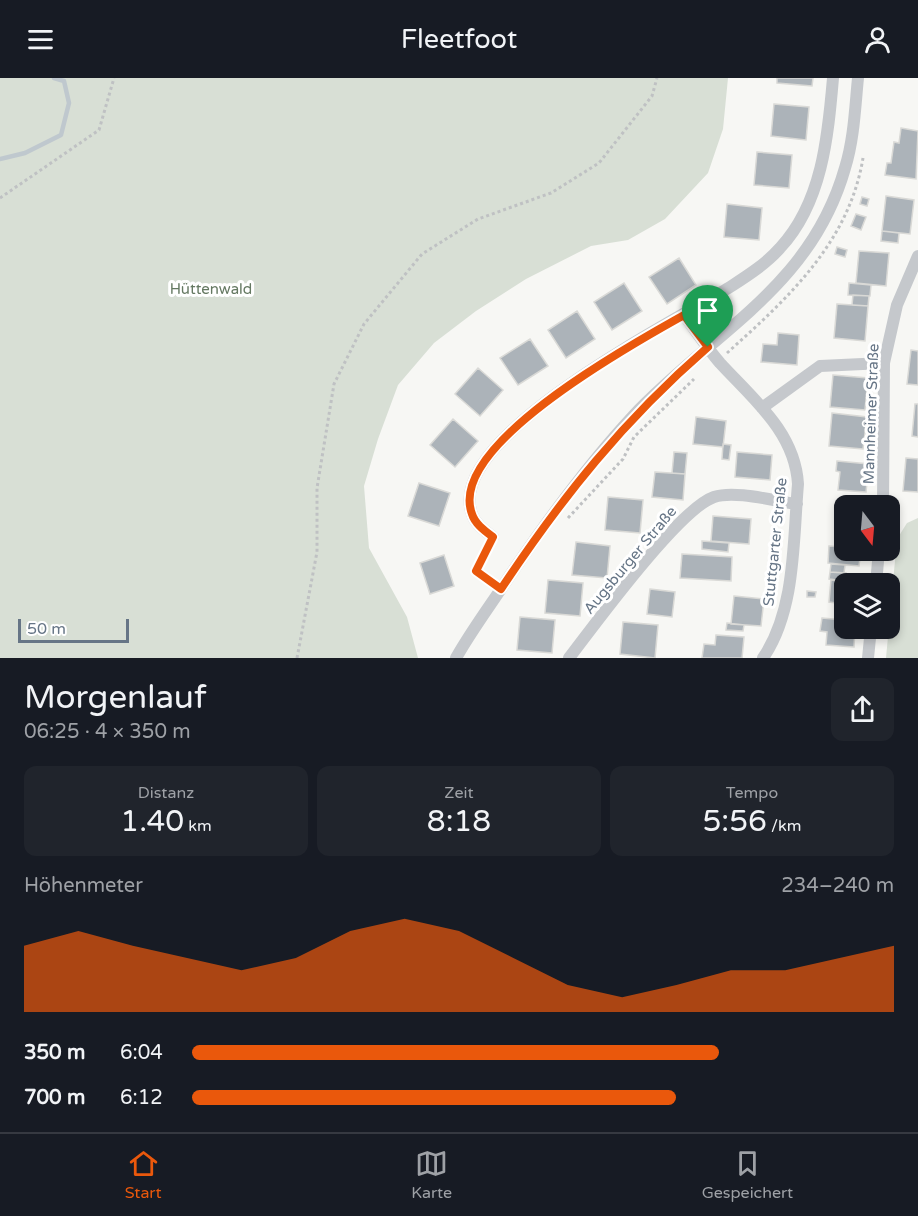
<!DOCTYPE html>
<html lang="de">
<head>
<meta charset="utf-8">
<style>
  body { margin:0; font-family:"Varela Round",sans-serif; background:#20242c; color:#f1f3f6; height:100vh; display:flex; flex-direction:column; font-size:22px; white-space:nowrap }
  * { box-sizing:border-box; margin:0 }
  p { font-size:20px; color:#9ea1a6 }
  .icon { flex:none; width:33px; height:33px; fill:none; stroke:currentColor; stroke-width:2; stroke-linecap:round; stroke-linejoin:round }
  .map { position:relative; height:580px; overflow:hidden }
  .details { display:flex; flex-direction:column; background:#171b24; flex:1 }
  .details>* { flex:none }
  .needle { width:39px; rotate:164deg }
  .fabs { position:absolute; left:834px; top:417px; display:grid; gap:12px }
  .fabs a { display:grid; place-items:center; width:66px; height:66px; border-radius:12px; background:#171b24; box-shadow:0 3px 9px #0003; font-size:30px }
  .scale { position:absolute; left:18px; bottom:15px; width:111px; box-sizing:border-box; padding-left:6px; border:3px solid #667586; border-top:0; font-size:16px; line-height:21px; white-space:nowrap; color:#667586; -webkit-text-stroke:4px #fff; paint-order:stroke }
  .pin { position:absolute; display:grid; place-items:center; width:51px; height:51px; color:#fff; margin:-62px -26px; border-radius:50% 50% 50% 0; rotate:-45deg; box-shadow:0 0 6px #0007 }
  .pin .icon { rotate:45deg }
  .round { display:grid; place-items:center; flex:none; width:63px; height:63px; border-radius:12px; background:#20242c }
  .headline { display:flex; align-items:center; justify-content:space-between; height:102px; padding:0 24px }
  h1 { font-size:33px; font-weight:600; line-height:45px }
  .stats { display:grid; grid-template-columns:repeat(3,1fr); gap:9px; height:102px; padding:6px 24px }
  .stats div { display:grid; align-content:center; border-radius:12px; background:#20242c; text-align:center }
  .stats b { font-size:30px; font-weight:600 }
  .stats small { font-size:16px; font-weight:400 }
  .stats p { font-size:16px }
  .chart { height:168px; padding:12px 24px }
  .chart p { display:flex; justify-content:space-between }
  .chart svg { width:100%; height:108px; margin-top:6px; fill:#ea580c; opacity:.7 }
  ul { padding:0 24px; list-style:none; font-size:20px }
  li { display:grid; grid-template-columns:96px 72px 1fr; align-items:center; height:45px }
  li i { height:15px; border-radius:8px; background:#ea580c }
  header { display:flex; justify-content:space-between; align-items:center; height:78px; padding:0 24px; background:#171b24; font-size:27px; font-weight:600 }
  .dock { display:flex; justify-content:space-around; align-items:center; height:84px; border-top:2px solid #363941; background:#171b24; font-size:16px; color:#9ea1a6 }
  .dock a { display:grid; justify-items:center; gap:3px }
  .dock .active { color:#ea580c }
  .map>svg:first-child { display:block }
  .green { fill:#d8dfd5 }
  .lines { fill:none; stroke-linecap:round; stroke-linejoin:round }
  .stream { stroke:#bfc8ce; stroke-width:4.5 }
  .building { fill:#acb3b9; stroke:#d9d9d6; stroke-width:1.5 }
  .path { stroke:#bfc1c3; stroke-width:3; stroke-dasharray:3 3; stroke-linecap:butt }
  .minor { stroke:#c5c8cc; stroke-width:12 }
  .route-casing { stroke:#fff; stroke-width:12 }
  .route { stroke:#ea580c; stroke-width:8 }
  .labels { text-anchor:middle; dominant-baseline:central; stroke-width:6; stroke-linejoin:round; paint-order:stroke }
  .park-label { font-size:15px; fill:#647861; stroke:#fff }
  .street-label { font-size:15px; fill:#667586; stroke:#fff }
</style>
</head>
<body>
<header><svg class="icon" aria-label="menu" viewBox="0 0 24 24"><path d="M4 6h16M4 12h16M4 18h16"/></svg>Fleetfoot<svg class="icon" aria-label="person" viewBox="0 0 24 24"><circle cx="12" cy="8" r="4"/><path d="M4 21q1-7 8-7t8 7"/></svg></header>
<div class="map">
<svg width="918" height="580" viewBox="0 0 918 580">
  <rect width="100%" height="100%" fill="#f7f7f4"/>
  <!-- green -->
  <path class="green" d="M0,0H728L723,51L708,95L665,141L628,162L591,168L526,201L476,233L434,265L398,307L378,361L364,408L369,470L407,539L418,580H0Z
    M918,440V580H886L897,461L907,445Z"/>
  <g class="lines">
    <!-- stream -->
    <path class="stream" d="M0,81L25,75L61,57L69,25L64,3L54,0"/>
  </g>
  <!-- building -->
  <path class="building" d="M777,0H813L812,8L777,5Z
    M774,26L809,29L806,62L771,58Z
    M901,50L918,53L916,101L885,97L887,85H891L894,64L899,65Z
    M757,74L792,77L789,110L754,107Z
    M886,118L914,122L910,156L882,153Z
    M862,119L869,121L867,128L860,126Z
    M727,126L762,130L759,162L724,159Z
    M856,136L866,139L861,152L851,148Z
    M882,153L899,155L898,165L881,163Z
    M837,169L847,172L845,179L835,176Z
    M859,173L889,175L886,208L856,205Z
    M679,180L696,207L667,226L649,199Z
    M624,205L642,233L612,252L594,224Z
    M849,205L871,207L870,218L848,217Z
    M853,217L869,218L868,228L852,227Z
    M837,226L868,228L865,263L834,260Z
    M577,233L595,261L566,280L548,252Z
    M778,255L799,257L797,287L761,284L763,266L777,267Z
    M530,261L548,288L518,307L500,280Z
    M911,272L918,273V307L907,306Z
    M478,290L503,312L480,338L455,316Z
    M833,297L868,300L865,332L830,329Z
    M915,326H918V359L912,358Z
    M832,335L867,339L863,371L829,368Z
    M696,339L726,343L723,369L693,366Z
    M453,341L478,363L455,389L430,367Z
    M723,366L731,367L729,382L722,381Z
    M674,374L687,375L685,396L672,395Z
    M737,374L772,377L770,402L735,399Z
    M906,380L918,381V414L903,413Z
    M837,383L869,386L866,414L838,412L840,394L836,393Z
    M655,394L685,396L683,422L652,419Z
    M419,405L450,415L439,448L408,438Z
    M608,419L643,422L640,455L605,452Z
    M713,438L751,441L749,466L711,463Z
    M844,454V472H861L859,488L828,485L829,468L842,469Z
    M702,463L729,465L728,474L702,471Z
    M576,464L610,468L607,500L572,497Z
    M682,476L732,479L731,503L680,500Z
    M444,477L454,508L430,516L420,485Z
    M831,486L845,487L844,495L830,494Z
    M830,494L846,495L845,503L829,501Z
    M548,502L583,505L580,538L545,535Z
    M831,502L857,504L844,506V526L829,524Z
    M650,511L675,514L672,539L647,536Z
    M807,513L816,514L815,519H807Z
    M734,518L764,521L761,548L731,546Z
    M520,539L555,542L552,575L517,572Z
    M822,540L844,542V550H855L854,569L826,567L827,554L820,553Z
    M623,544L658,547L655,580L620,576Z
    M727,545L744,547L743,553L726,552Z
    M716,557L744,559L742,580H702L704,566L715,567Z"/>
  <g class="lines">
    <!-- path -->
    <path class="path" d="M0,120L99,52L114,0
      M727,275C787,221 849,165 863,80
      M568,440L623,381L634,359L694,301
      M488,469L476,493L492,505
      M297,580L317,474V410L334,306L364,246L422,176L478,141L551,115L599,85L652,18L657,0"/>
    <!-- minor -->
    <path class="minor" d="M684,237C696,253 707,270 720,285C753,321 795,354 798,406C793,462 796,532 763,580
      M762,330L820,288L884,285
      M883,428L884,285L897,227L918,178
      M493,459C485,453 475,446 472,436C443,359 677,242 730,209C747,198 766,186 780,170C822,125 828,59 833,0
      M876,506L879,472
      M456,580C470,555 487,532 503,508C543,448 584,391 633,338C712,254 811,210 845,90C854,61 855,30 858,0
      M569,580C595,546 679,431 714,419C735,412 774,423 797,426
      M868,580L871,550"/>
  </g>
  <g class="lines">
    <defs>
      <path id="route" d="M684,237L708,269C623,343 563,418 501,511L476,493L493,459C485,453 475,446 472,436C446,367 636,264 684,237Z"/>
    </defs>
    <!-- route casing -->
    <use href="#route" class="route-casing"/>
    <!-- route -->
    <use href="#route" class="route"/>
  </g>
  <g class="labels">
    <!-- park labels -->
    <g class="park-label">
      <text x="211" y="211">Hüttenwald</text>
    </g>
    <!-- street labels -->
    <g class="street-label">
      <text transform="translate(871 336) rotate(-88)">Mannheimer Straße</text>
      <text transform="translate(775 464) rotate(-84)">Stuttgarter Straße</text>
      <text transform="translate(630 482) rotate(-50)">Augsburger Straße</text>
    </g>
  </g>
</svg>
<div class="fabs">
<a><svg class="needle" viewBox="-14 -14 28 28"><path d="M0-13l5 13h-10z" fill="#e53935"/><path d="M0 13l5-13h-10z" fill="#9ea1a6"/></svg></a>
<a><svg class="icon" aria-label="layers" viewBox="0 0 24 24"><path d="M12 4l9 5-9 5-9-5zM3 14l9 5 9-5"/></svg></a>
</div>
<div class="scale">50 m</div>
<div class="pin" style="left:708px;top:269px;background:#1e9e55"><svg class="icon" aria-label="arrive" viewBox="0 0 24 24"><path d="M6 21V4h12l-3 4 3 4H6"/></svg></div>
</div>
<section class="details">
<div class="headline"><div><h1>Morgenlauf</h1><p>06:25 · 4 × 350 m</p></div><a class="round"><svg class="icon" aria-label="share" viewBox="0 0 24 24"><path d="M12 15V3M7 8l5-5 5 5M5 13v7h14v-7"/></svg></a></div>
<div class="stats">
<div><p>Distanz</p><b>1.40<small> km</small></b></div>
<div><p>Zeit</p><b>8:18</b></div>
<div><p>Tempo</p><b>5:56<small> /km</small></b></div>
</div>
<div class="chart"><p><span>Höhenmeter</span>234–240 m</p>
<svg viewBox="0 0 160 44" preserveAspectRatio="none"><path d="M0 44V17L10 11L20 17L30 22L40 27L50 22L60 11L70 6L80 11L90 22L100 33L110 38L120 33L130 27L140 27L150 22L160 17V44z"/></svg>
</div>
<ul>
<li><b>350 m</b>6:04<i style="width:75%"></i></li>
<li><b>700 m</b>6:12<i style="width:69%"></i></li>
</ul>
</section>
<nav class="dock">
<a class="active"><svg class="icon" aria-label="home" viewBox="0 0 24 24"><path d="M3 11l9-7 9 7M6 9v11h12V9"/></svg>Start</a>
<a><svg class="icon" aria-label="map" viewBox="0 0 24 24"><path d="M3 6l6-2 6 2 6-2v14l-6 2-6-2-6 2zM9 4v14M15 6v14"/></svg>Karte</a>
<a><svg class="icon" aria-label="saved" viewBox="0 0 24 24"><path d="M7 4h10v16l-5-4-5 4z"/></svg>Gespeichert</a>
</nav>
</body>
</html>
